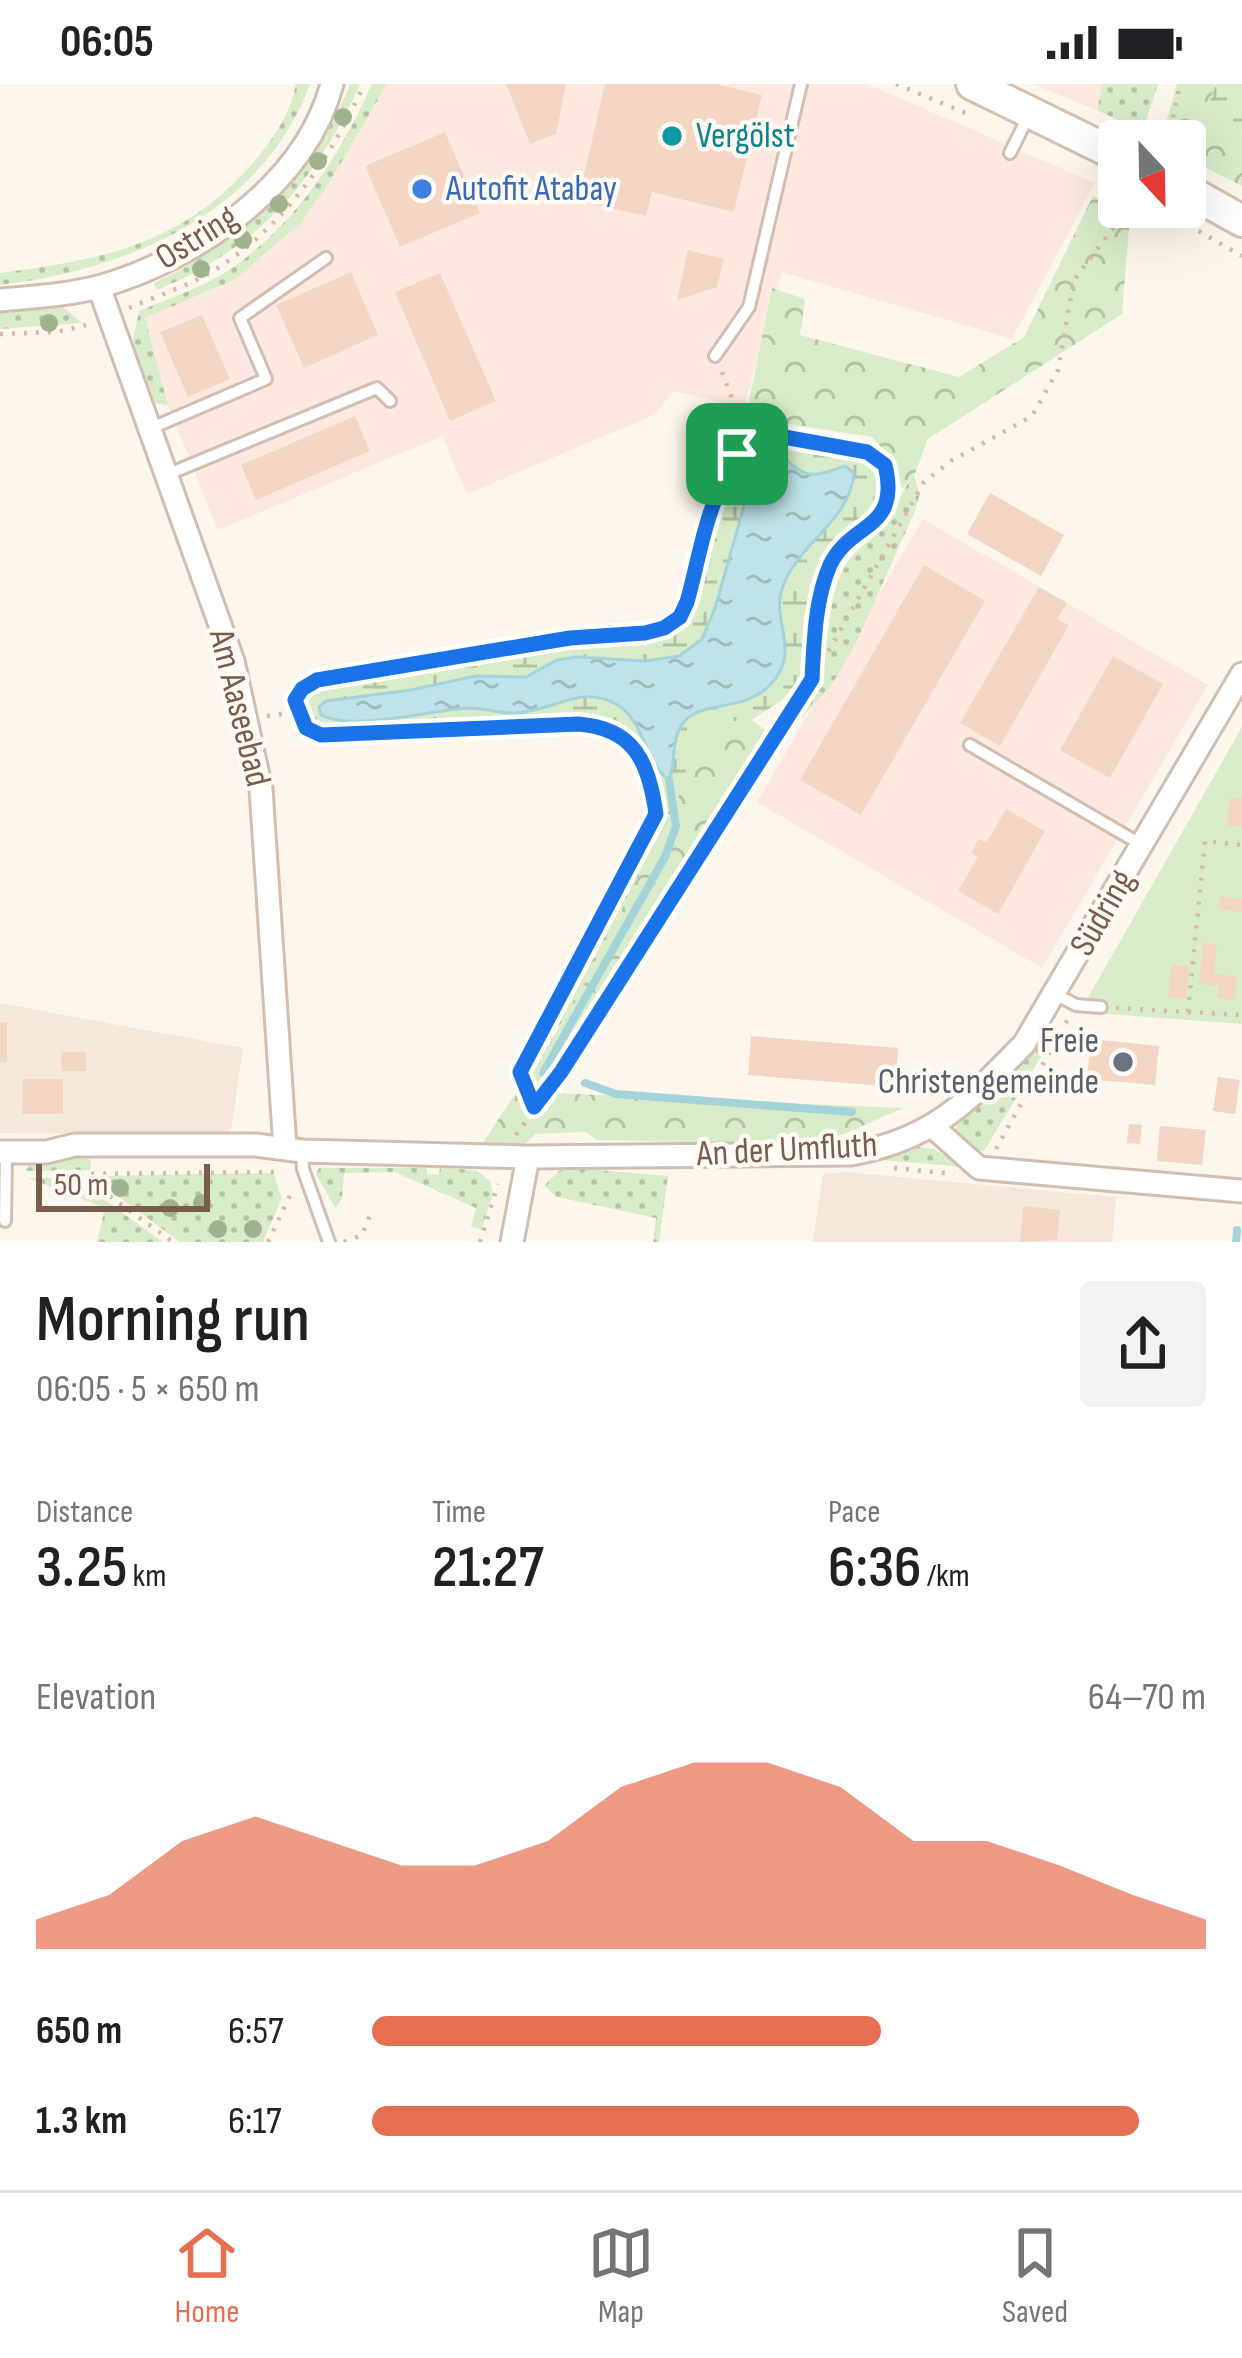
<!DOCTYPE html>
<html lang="en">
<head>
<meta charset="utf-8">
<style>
  body { margin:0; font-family:"Sofia Sans Condensed",sans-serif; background:#f2f2f2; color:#202124; height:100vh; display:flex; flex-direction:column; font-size:45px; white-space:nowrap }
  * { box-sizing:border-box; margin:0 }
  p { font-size:39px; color:#757577 }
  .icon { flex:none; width:66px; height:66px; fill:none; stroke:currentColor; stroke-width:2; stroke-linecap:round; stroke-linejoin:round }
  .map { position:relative; height:1158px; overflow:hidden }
  .details { display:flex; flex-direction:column; background:#fff; flex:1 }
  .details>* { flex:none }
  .needle { width:78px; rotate:158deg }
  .buttons { position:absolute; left:1098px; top:36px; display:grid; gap:24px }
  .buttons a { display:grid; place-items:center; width:108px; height:108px; border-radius:12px; background:#fff; box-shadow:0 12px 48px #0002; font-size:60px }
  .scale { position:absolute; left:36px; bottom:30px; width:174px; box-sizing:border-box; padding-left:12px; border:6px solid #7a5c4d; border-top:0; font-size:33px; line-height:42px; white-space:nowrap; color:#7a5c4d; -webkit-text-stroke:9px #fffaf3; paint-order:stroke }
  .pin { position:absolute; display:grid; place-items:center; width:102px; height:102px; color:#fff; margin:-51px; border-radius:24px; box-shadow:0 6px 18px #0006 }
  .round { display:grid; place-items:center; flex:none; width:126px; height:126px; border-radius:12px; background:#f2f2f2 }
  .headline { display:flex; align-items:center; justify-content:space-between; height:204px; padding:0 36px }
  h1 { font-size:66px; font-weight:600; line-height:90px }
  .figures { display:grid; grid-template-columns:repeat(3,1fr); gap:18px; height:204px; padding:12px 36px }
  .figures div { display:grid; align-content:center }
  .figures b { font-size:60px; font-weight:600 }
  .figures small { font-size:33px; font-weight:400 }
  .figures p { font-size:33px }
  .chart { height:336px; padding:24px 36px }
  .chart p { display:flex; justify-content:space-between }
  .chart svg { width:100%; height:216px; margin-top:12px; fill:#e76f51; opacity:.7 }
  ul { padding:0 36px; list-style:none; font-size:39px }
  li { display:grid; grid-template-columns:192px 144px 1fr; align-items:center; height:90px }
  li i { height:30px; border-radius:15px; background:#e76f51 }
  .status { display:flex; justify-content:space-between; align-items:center; height:84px; padding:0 60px; background:#fff; direction:ltr }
  .status svg { height:33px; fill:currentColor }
  .dock { display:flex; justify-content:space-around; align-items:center; height:168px; border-top:3px solid #e0e0e0; background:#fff; font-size:33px; color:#757577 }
  .dock a { display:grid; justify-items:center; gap:6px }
  .dock .active { color:#e76f51 }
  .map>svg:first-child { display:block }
  .residential { fill:#f5e8da }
  .commercial { fill:#fde8e0 }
  .grass { fill:url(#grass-dots) }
  .forest { fill:url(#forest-crowns) }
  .wetland { fill:url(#wetland-marsh) }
  .green { fill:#d8ecc9 }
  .water { fill:url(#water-ripples); stroke:#a5d3da; stroke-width:3 }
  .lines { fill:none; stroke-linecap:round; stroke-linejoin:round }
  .stream { stroke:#a5d3da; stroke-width:8 }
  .building { fill:#f3d5c3 }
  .service-casing { stroke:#d1beb0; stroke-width:16 }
  .minor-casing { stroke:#d1beb0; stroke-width:27 }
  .secondary-casing { stroke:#d6c0b0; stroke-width:36 }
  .path { stroke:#d9b8a5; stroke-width:4.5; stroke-dasharray:3 9; stroke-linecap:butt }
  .service { stroke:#fff; stroke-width:10 }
  .minor { stroke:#fff; stroke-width:21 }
  .secondary { stroke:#fff; stroke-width:30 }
  .tree { fill:#a0b28e }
  .route-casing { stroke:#fff; stroke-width:24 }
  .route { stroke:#1a73e8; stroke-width:15 }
  .culture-dot { fill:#0f9aa8; stroke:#fffaf3; stroke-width:4.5 }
  .shop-dot { fill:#3f7fe0; stroke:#fffaf3; stroke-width:4.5 }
  .worship-dot { fill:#6b7280; stroke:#fffaf3; stroke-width:4.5 }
  .labels { text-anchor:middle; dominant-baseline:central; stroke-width:9; stroke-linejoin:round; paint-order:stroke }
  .culture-label { font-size:36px; fill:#0d838f; stroke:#fffaf3; text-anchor:start }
  .shop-label { font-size:36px; fill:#366cbe; stroke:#fffaf3; text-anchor:start }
  .street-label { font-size:36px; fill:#7a5c4d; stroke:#fffaf3 }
  .worship-label { font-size:36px; fill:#5b616d; stroke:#fffaf3; text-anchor:end }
</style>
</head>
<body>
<div class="status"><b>06:05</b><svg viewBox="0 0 49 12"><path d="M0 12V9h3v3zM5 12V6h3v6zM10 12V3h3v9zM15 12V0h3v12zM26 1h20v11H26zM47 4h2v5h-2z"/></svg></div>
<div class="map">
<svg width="1242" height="1158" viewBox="0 0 1242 1158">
  <defs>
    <pattern id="grass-dots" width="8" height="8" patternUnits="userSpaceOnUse" patternTransform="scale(3)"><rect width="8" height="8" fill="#d8ecc9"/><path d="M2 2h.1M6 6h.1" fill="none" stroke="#b4c2a5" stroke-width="1.8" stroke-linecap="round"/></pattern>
    <pattern id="forest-crowns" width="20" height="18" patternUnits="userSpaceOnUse" patternTransform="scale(3)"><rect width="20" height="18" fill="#d8ecc9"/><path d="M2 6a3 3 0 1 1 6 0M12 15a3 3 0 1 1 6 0" fill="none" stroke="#b4c2a5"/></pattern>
    <pattern id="wetland-marsh" width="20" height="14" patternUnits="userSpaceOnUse" patternTransform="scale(3)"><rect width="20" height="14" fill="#d8ecc9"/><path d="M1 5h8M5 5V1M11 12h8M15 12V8" fill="none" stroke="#b4c2a5"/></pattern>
    <pattern id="water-ripples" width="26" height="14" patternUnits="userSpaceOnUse" patternTransform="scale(3)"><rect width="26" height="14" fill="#bfe3e8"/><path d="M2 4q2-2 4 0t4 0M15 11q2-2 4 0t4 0" fill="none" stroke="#a0bbbe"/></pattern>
  </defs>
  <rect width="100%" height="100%" fill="#fdf6ec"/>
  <!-- residential -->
  <path class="residential" d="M0,919L243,964L230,1052L0,1049Z
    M847,1088L1116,1113L1112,1158H813L823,1090Z"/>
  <!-- commercial -->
  <path class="commercial" d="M387,0H867L1095,99L1012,255L782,188L744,323L673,307L656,330L467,410L442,352L218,446L168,321L145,234L234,196L301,139L330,98Z
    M1033,0H1103L1097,26Z
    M923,435L1208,601L1042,884L757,718Z"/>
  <!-- grass -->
  <path class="grass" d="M296,0H310C263,129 127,186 0,201V189C106,175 185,160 257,74C275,53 291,27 296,0Z
    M350,0H360C316,98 257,165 157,206L154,199C242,158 315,92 350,0Z
    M372,0H387L330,98L301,139L234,196L145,234L168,321L148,318L131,266L139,227C169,214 205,203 232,184C298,138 340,71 372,0Z
    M1103,0H1158L1142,48L1097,26Z
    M63,223L82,239L0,245V229Z
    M914,392L920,410L915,427L856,559L831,602L780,658L766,647C783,634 804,622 814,603C832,568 824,523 843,486C854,465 871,456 886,439C899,424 900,406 914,392Z
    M1041,953L1049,959L984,1067H975L956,1047L957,1038L989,1015Z
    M911,1062L934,1065L963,1083L872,1075Z
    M83,1070L91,1078V1086L25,1087L30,1079L55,1078Z
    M563,1083L668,1092L659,1158H653L656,1134L557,1113L544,1102Z
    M319,1084H427V1090L439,1091L440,1084L476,1086L490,1097L493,1110L481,1146L471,1142L476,1124L395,1088L344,1089L342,1115L335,1124L316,1090Z
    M273,1089L282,1114L263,1158H180L97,1097L101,1092Z
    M28,1094H74L163,1158H97L105,1124Z"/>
  <!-- forest -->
  <path class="forest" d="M1177,0H1216L1210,17L1221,39L1242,50V102L1185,73V57H1161Z
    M1093,112L1130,132L1122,230L928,355L914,392L902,405L895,378L872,353L770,337L742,351L772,204L805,215L800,251L959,293L1024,253Z
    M752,636L780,658L552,1009L903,1024L819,1061L597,1056L586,1048L535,1050L524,1061L482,1060L571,926L685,699L687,658L720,638Z"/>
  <!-- wetland -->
  <path class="wetland" d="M1216,0H1242V50L1221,40L1210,17Z
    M773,358L864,377L881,398L876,424L840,456L816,492L804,534L801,593L782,616L752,636L720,638L688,658L685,699L571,926L557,945L565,921L661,733L662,716L658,695L631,647L606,636L573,633L336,645L312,641L303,629L307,608C401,581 504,570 601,558C616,556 632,557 647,555C664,552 675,545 686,532L734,388L748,370Z"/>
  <!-- green -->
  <path class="green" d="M1242,643V940L1080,928Z"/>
  <!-- water -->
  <path class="water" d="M770,376H787C806,397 820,391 845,382L854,389C850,438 797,459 782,505C772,536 798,563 776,594C748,633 699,612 681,642C671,658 676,680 669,696C644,679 646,637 616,620C581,600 551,628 516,629C501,630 485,624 470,624C433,625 352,648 321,631L319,623L326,617L411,606L475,592L526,593L557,576L577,573L645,577L679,572L702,555L715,524L752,394Z"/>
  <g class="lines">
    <!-- stream -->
    <path class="stream" d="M543,989L665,773L676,742L669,696
      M585,999L616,1010L852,1028
      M1236,1158L1237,1146"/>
  </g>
  <!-- building -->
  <path class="building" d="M506,0H566L556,50L530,60Z
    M605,0H716L762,11L734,128L652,108L646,132L578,117Z
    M445,48L480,129L400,163L365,82Z
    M688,166L724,175L717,203L677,216Z
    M351,188L378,251L304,284L276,221Z
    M440,189L496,317L450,337L395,208Z
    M202,231L230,295L188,313L160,248Z
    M355,332L370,367L256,416L241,381Z
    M990,409L1064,451L1041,492L967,450Z
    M924,481L985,517L861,731L800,696Z
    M1039,503L1067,519L1057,535L1069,541L1000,662L960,639Z
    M1113,572L1163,600L1110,694L1060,666Z
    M1230,714L1242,715V743L1227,742Z
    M1006,725L1045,747L998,830L958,807L978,773L971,769L979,755L986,759Z
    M1220,813L1242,815V828L1219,826Z
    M1203,859L1217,860L1214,890L1237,892L1235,916L1217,914L1219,902L1199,900Z
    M1171,881L1189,882L1186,915L1168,913Z
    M0,938H7V978H0Z
    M751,952L898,964L895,1003L748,991Z
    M1091,955L1159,962L1155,1001L1087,995Z
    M61,968H86V987H62Z
    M1218,993L1240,996L1235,1030L1213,1027Z
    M23,995H63V1030H22Z
    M1129,1040L1142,1041L1140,1060L1127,1059Z
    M1160,1042L1206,1046L1202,1081L1157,1077Z
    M1023,1122L1060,1126L1057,1156L1020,1158Z"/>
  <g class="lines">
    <defs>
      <path id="service" d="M1010,69L1030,29
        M715,272L749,223L801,0
        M149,345L266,295L240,234L326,174
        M166,391L377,304L390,317
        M970,661L1142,761
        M1055,910L1076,921L1101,923
        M302,1067L303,1085L329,1158
        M5,1137L6,1068"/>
      <path id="minor" d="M99,203L233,577L261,705L285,1064
        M0,216C34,213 69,211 102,202C197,174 305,101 332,0
        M933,1043L979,1084L1242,1107
        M0,1068H46L75,1061H255L302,1067L528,1073L851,1070C934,1055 967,1018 1024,960L1242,590
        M512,1158L528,1073"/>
      <path id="secondary" d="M972,0L1119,72
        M1185,105L1242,137"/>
    </defs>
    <!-- service casing -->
    <use href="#service" class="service-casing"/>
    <!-- minor casing -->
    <use href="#minor" class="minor-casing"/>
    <!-- secondary casing -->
    <use href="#secondary" class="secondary-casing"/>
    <!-- path -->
    <path class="path" d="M896,0L968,30
      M1168,57L1180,0
      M1157,123L1242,172
      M129,224C154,213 182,204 206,191C280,149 331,75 364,0
      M0,250L56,248L91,240
      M722,288L736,325L734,355L737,370
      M267,632L297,628
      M1116,924L1242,931
      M1188,928L1205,757L1242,761
      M534,1023L520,987L656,730C649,678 634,644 577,641L321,651C304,643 297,634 295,616L302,605L317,596L570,554L645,549L665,544L680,533L687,518C699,477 714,379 752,358C770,348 789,354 807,357C835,362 861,364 885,381C901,447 850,436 830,481C815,516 814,558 813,595
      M516,1051L561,988L823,577L924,398L951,377L1032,332L1058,286L1074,196L1129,123
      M996,1065L1069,933
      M894,1084L954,1090
      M57,1090H79L173,1158
      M79,1090L283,1088
      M268,1158L293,1105
      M344,1158L362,1151L371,1129
      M480,1158L498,1100"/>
    <!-- service -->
    <use href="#service" class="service"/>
    <!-- minor -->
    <use href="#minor" class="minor"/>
    <!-- secondary -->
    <use href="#secondary" class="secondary"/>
  </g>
  <!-- trees -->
  <g class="tree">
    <circle cx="343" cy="33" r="9"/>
    <circle cx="318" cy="77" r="9"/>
    <circle cx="279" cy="120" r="9"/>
    <circle cx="243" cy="156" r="9"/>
    <circle cx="201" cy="185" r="9"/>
    <circle cx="49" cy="239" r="9"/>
    <circle cx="120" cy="1104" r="9"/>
    <circle cx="202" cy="1119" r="9"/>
    <circle cx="170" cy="1124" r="9"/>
    <circle cx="218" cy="1145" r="9"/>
    <circle cx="253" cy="1145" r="9"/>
  </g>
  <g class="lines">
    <defs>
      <path id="route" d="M773,351L867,368L885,381C901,447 851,437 830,481C815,515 814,558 812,595L561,988L534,1023L520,988L656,730C649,678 634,644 578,640L321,651L306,644L295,616L302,605L317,596L570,554L645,549L664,544L680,533L687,518C703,463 712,369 773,351Z"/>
    </defs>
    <!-- route casing -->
    <use href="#route" class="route-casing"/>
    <!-- route -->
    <use href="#route" class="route"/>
  </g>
  <!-- markers -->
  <circle class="culture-dot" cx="672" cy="52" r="12"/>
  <circle class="shop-dot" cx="422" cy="105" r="12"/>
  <circle class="worship-dot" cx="1123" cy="978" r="12"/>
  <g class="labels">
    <!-- culture labels -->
    <g class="culture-label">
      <text x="696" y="52">Vergölst</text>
    </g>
    <!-- shop labels -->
    <g class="shop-label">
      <text x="446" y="105">Autofit Atabay</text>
    </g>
    <!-- street labels -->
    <g class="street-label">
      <text transform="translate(197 154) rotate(-32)">Ostring</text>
      <text transform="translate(239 624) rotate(76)">Am Aaseebad</text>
      <text transform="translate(1103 829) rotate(-60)">Südring</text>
      <text transform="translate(787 1066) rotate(-3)">An der Umfluth</text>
    </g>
    <!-- worship labels -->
    <g class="worship-label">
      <text x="1099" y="957">Freie<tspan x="1099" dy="41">Christengemeinde</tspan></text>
    </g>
  </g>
</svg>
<div class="buttons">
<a><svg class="needle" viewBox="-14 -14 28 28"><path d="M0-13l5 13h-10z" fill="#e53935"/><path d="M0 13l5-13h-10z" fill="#757577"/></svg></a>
</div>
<div class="scale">50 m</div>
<div class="pin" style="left:737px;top:370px;background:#1e9e55"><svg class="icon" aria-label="arrive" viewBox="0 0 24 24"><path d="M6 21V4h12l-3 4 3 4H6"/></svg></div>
</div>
<section class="details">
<div class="headline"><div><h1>Morning run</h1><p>06:05 · 5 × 650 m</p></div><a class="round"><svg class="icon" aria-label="share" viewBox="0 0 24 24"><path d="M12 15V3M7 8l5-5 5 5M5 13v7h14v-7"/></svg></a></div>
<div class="figures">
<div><p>Distance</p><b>3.25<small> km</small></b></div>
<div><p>Time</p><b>21:27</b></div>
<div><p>Pace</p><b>6:36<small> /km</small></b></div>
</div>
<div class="chart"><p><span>Elevation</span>64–70 m</p>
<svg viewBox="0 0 160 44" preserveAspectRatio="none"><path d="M0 44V38L10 33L20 22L30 17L40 22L50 27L60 27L70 22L80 11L90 6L100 6L110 11L120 22L130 22L140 27L150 33L160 38V44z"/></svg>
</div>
<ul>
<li><b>650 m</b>6:57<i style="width:61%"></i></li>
<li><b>1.3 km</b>6:17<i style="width:92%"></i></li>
</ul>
</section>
<nav class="dock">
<a class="active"><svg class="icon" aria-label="home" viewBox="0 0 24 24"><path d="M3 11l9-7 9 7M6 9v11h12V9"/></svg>Home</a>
<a><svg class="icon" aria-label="map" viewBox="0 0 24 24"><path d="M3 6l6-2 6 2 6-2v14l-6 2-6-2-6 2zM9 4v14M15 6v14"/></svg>Map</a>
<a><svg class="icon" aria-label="saved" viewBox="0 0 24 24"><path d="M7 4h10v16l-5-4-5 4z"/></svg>Saved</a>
</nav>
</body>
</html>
